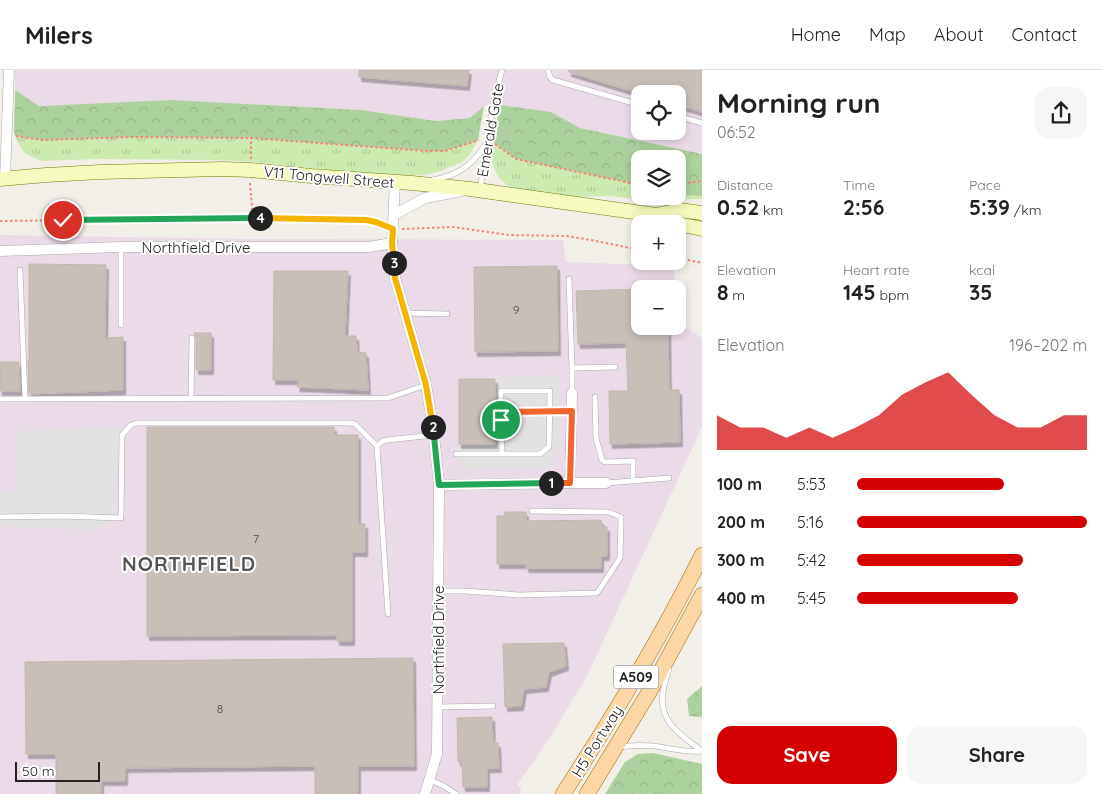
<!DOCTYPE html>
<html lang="en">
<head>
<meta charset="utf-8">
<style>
  body { margin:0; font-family:Quicksand,sans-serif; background:#f6f6f6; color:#222; height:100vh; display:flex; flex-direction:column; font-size:19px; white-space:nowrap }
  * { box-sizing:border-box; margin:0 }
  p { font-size:16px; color:#767676 }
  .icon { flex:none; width:28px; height:28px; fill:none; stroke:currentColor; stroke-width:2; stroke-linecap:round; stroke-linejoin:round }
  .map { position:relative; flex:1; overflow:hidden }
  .side { display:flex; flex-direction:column; background:#fff; width:400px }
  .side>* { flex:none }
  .controls { position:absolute; left:631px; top:15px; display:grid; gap:10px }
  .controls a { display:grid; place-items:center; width:55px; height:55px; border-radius:10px; background:#fff; box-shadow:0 2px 8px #0003; font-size:25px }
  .scale { position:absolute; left:15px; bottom:12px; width:85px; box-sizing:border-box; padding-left:5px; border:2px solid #222; border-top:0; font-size:14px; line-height:18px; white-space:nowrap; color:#222; -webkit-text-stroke:4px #fff; paint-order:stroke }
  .pin { position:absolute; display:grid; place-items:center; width:42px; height:42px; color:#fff; margin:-21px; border:2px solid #fff; border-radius:50%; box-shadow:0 1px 5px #0007 }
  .km { position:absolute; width:25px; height:25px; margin:-12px; border-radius:50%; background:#222; color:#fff; font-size:14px; line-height:25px; text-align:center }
  .round { display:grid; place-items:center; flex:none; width:52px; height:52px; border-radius:15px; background:#f6f6f6 }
  .headline { display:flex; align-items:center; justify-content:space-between; height:85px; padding:0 15px }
  h1 { font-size:28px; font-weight:800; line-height:38px }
  .metrics { display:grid; grid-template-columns:repeat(3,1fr); gap:8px; height:85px; padding:5px 15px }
  .metrics div { display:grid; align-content:center }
  .metrics b { font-size:21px; font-weight:800 }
  .metrics small { font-size:14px; font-weight:400 }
  .metrics p { font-size:14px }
  .chart { height:140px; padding:10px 15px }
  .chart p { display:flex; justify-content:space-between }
  .chart svg { width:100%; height:90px; margin-top:5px; fill:#d40000; opacity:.7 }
  .primary-button { display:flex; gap:10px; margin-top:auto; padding:10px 15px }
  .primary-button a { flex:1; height:58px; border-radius:15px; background:#d40000; color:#fff; font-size:20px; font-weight:800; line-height:58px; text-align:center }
  .primary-button a+a { background:#f6f6f6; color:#222 }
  ul { padding:0 15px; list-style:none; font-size:16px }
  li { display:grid; grid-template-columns:80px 60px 1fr; align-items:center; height:38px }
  li i { height:12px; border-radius:6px; background:#d40000 }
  header { display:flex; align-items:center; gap:30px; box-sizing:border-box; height:70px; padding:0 25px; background:#fff; border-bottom:1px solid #e0e0e0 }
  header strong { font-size:24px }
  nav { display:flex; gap:28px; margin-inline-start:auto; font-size:18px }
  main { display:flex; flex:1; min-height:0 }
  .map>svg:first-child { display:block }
  .industrial { fill:#ebdbe8; fill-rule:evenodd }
  .grass { fill:url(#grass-tufts) }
  .forest { fill:url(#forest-crowns) }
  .parking { fill:#e2e2e2 }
  .building { fill:#c7bfb8; stroke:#c4b6ab; filter:url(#shadow) }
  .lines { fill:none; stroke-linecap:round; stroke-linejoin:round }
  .lane-casing { stroke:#a9a9a9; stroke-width:6 }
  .street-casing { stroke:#a9a9a9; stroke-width:11 }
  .secondary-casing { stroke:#707d05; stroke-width:15 }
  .primary-casing { stroke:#a06b00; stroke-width:16 }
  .path { stroke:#fa8072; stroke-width:2; stroke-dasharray:2.5 2.5; stroke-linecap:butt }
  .lane { stroke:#fff; stroke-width:5 }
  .street { stroke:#fff; stroke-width:10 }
  .secondary { stroke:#f7fabf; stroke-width:14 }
  .primary { stroke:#fcd6a4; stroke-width:15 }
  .split-1-casing { stroke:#fff; stroke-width:10 }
  .split-2-casing { stroke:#fff; stroke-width:10 }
  .split-3-casing { stroke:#fff; stroke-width:10 }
  .split-4-casing { stroke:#fff; stroke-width:10 }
  .split-5-casing { stroke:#fff; stroke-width:10 }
  .split-1 { stroke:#f0652b; stroke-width:6 }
  .split-2 { stroke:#22a559; stroke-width:6 }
  .split-3 { stroke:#f5b400; stroke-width:6 }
  .split-4 { stroke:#f5b400; stroke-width:6 }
  .split-5 { stroke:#22a559; stroke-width:6 }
  .labels { text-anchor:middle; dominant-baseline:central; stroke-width:4; stroke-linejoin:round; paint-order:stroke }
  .number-label { font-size:12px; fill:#4b4948 }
  .shield { fill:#fff; stroke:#646464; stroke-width:1 }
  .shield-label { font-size:14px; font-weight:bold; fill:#222 }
  .street-label { font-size:15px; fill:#222; stroke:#fff }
  .district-label { font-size:20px; font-weight:bold; letter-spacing:1px; fill:#555; stroke:#fff }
</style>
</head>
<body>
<header>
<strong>Milers</strong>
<nav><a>Home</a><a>Map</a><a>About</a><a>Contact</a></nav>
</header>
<main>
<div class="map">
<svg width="702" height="724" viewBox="0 0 702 724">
  <defs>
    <pattern id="grass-tufts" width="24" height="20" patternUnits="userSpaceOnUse" patternTransform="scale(1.25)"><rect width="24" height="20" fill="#cdebb0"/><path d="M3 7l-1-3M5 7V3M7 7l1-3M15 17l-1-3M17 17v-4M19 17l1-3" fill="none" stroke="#b0c997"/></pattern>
    <pattern id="forest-crowns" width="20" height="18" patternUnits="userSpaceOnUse" patternTransform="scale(1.25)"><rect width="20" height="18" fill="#add19e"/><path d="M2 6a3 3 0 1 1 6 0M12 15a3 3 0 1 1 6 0" fill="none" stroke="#95b388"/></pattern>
    <filter id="shadow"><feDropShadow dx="2.5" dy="4.5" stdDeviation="0" flood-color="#0004"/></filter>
  </defs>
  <rect width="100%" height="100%" fill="#f2efe9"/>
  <!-- industrial -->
  <path class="industrial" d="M15,0H702V84L580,58L551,42L500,35L484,36L470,48L436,51L361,40L171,30L39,36L15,20ZM640,24H678V61H640Z
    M0,165L247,169L563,170L566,192L674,196L675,219H640V256H678V251V252L702,268V357L588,604L549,669L517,715L521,718L520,724H0Z"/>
  <!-- grass -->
  <path class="grass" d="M15,66L42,70L133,67L251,68L426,81H445L478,70L470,84L462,92L438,102L423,105H407L351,102L253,92L220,90L99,89L41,91L26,84L20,77Z
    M493,72L516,89L640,115V126H678V125L702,126V129H689L665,131H651L610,126L570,127L510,117C492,104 491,94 493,72Z"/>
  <!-- forest -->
  <path class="forest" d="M15,20L39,36L171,30L361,40L436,51L470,48L484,36L478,70L445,81H426L251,68L133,67L42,70L15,66L14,61Z
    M500,35L551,42L580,58L702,84V126L678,125V89H640V115L516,89L493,72Z
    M702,616V647L689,646L687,629Z
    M653,683L702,694V724H605L625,692L638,684Z"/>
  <!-- parking -->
  <path class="parking" d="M558,305V381L553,387V398L462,400L461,391L454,390V377L500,375L498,307Z
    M120,357L113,452L94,460L0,456V421L17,420L18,361Z"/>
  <!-- building -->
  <path class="building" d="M359,0H469L467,16L359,7Z
    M569,0H702V42L678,35V24H641L569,2Z
    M29,194L106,195L105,268L123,267V320L29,324L28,291H29Z
    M557,196L558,281L475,282L474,197Z
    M274,201H348L345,266H356L357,282L366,283L368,320L297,317L299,310H273Z
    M640,219V256H668L669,320H679L680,372L610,374L609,321H628L626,273L578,274L576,221Z
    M194,263H211V300H196V268Z
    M0,292H19L20,321H0Z
    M459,309H495V338L492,339L491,342L492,345L495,346V374H459Z
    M147,357H334V365H358V454H365V482H352V571H337V565L147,566Z
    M505,442H526V451L601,450L602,457H607V486H601V498H526V494H497V446H505Z
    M564,573L566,596L549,602L546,617L524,619L521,636L505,637L503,574Z
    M413,588L414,696H358V724H315V696L125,698V711H101V724H56V684H26L25,592Z
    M492,647L493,673H498L499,698H487V717H463L462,692H458L457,648Z"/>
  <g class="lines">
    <defs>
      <path id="lane" d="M548,0L550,7L553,10L640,35
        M678,46L702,53
        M432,110C457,106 472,96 485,75
        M480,120L493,34L502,0
        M20,200L25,329
        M569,209L572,298
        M405,243L447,244
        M121,255V177
        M572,323V298L615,297
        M595,327L596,368L602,390L605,392L632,391H633V410
        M0,329L388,328L426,315
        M191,329L192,268
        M377,376L383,371L387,370L434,365
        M502,383L501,342L571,341
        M456,384H540L549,377L550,321H501V342H495
        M606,413L669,408
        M0,447L60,446L121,448L122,365L131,355L137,353H350L355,354L377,376L388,544
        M438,521H464L519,525L597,523L620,488L621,447L608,442L532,441
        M669,599C667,606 664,614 663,622C658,652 681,665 702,681
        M438,637L493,636
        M618,677C631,675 642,675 654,676C670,678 686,683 702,681
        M430,710L444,716L456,724"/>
      <path id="street" d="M5,109L9,0
        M395,112L392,173L395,208L426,315L433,356L439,415L437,684L425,724
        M394,145L425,128L462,121
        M0,181L121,177H369L392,173
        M570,413L572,323
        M439,415L570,413H606"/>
      <path id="secondary" d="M0,109L46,105L100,102L223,99L250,100L311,106L412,113L470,119L656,145L676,154
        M656,145L680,140L702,143
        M678,154L702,159"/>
      <path id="primary" d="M563,724C613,647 661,568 702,485
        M587,724L651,619L702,525"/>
    </defs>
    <!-- lane casing -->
    <use href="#lane" class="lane-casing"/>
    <!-- street casing -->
    <use href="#street" class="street-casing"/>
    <!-- secondary casing -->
    <use href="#secondary" class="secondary-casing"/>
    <!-- primary casing -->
    <use href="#primary" class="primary-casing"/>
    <!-- path -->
    <path class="path" d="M16,66L42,70L133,67L251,68L426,81H445L479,70
      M495,74L516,89L640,115
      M251,89V68
      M250,113L253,148
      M678,114L702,111
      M0,151L253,148L365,150L383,155
      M402,159L453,157L509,165L566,166L591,170L640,180
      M678,188L702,193"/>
    <!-- lane -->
    <use href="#lane" class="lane"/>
    <!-- street -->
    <use href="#street" class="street"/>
    <!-- secondary -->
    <use href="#secondary" class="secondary"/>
    <!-- primary -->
    <use href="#primary" class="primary"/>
  </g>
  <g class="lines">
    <defs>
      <path id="split-1" d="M501,350V342L572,341L570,413H551"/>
      <path id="split-2" d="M433,357L439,415L551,413"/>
      <path id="split-3" d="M394,193L395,208L426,315L433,357"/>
      <path id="split-4" d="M260,148L366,150L376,152L393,159L392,173L394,193"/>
      <path id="split-5" d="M63,150L260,148"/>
    </defs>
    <!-- split-1 casing -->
    <use href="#split-1" class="split-1-casing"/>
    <!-- split-2 casing -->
    <use href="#split-2" class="split-2-casing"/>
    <!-- split-3 casing -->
    <use href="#split-3" class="split-3-casing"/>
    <!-- split-4 casing -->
    <use href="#split-4" class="split-4-casing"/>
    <!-- split-5 casing -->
    <use href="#split-5" class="split-5-casing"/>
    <!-- split-1 -->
    <use href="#split-1" class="split-1"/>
    <!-- split-2 -->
    <use href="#split-2" class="split-2"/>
    <!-- split-3 -->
    <use href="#split-3" class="split-3"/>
    <!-- split-4 -->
    <use href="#split-4" class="split-4"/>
    <!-- split-5 -->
    <use href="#split-5" class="split-5"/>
  </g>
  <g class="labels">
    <!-- number labels -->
    <g class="number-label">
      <text x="516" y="239">9</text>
      <text x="256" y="468">7</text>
      <text x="220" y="638">8</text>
    </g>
    <!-- shield labels -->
    <rect class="shield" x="613.5" y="595.5" width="45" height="23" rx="4"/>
    <g class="shield-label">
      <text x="636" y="607">A509</text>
    </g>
    <!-- street labels -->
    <g class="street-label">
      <text transform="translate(490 60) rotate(-80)">Emerald Gate</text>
      <text transform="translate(329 107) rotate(5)">V11 Tongwell Street</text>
      <text x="196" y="177">Northfield Drive</text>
      <text transform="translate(438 570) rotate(-90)">Northfield Drive</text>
      <text transform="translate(597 671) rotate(-58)">H5 Portway</text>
    </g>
    <!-- district labels -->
    <g class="district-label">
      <text x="189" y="493">NORTHFIELD</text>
    </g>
  </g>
</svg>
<div class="controls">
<a><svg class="icon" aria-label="locate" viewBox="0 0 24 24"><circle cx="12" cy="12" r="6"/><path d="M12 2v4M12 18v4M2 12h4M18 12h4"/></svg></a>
<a><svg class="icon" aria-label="layers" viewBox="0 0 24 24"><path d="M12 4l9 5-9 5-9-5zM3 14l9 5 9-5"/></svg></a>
<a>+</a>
<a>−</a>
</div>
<div class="scale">50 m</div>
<div class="pin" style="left:501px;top:350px;background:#1e9e55"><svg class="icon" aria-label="arrive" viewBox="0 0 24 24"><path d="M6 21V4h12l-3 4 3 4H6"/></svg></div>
<div class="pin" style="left:63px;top:150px;background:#d93025"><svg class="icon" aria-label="check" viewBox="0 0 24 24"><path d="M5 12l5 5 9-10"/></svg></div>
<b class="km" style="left:551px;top:413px">1</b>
<b class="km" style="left:433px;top:357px">2</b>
<b class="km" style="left:394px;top:193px">3</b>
<b class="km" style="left:260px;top:148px">4</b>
</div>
<section class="side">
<div class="headline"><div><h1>Morning run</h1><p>06:52</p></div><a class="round"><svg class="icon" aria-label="share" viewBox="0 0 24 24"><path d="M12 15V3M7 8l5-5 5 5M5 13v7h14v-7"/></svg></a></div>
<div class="metrics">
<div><p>Distance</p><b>0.52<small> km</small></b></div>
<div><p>Time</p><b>2:56</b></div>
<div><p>Pace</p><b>5:39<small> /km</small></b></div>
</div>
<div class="metrics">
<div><p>Elevation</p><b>8<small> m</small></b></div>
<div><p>Heart rate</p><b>145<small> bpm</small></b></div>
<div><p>kcal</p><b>35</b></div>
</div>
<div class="chart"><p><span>Elevation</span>196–202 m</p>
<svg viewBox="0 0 160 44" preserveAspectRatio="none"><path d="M0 44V27L10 33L20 33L30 38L40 33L50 38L60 33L70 27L80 17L90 11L100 6L110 17L120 27L130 33L140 33L150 27L160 27V44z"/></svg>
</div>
<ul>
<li><b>100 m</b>5:53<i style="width:64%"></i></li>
<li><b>200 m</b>5:16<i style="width:100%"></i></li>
<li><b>300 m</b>5:42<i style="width:72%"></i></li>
<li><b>400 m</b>5:45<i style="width:70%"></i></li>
</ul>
<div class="primary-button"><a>Save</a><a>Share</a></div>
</section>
</main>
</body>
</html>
